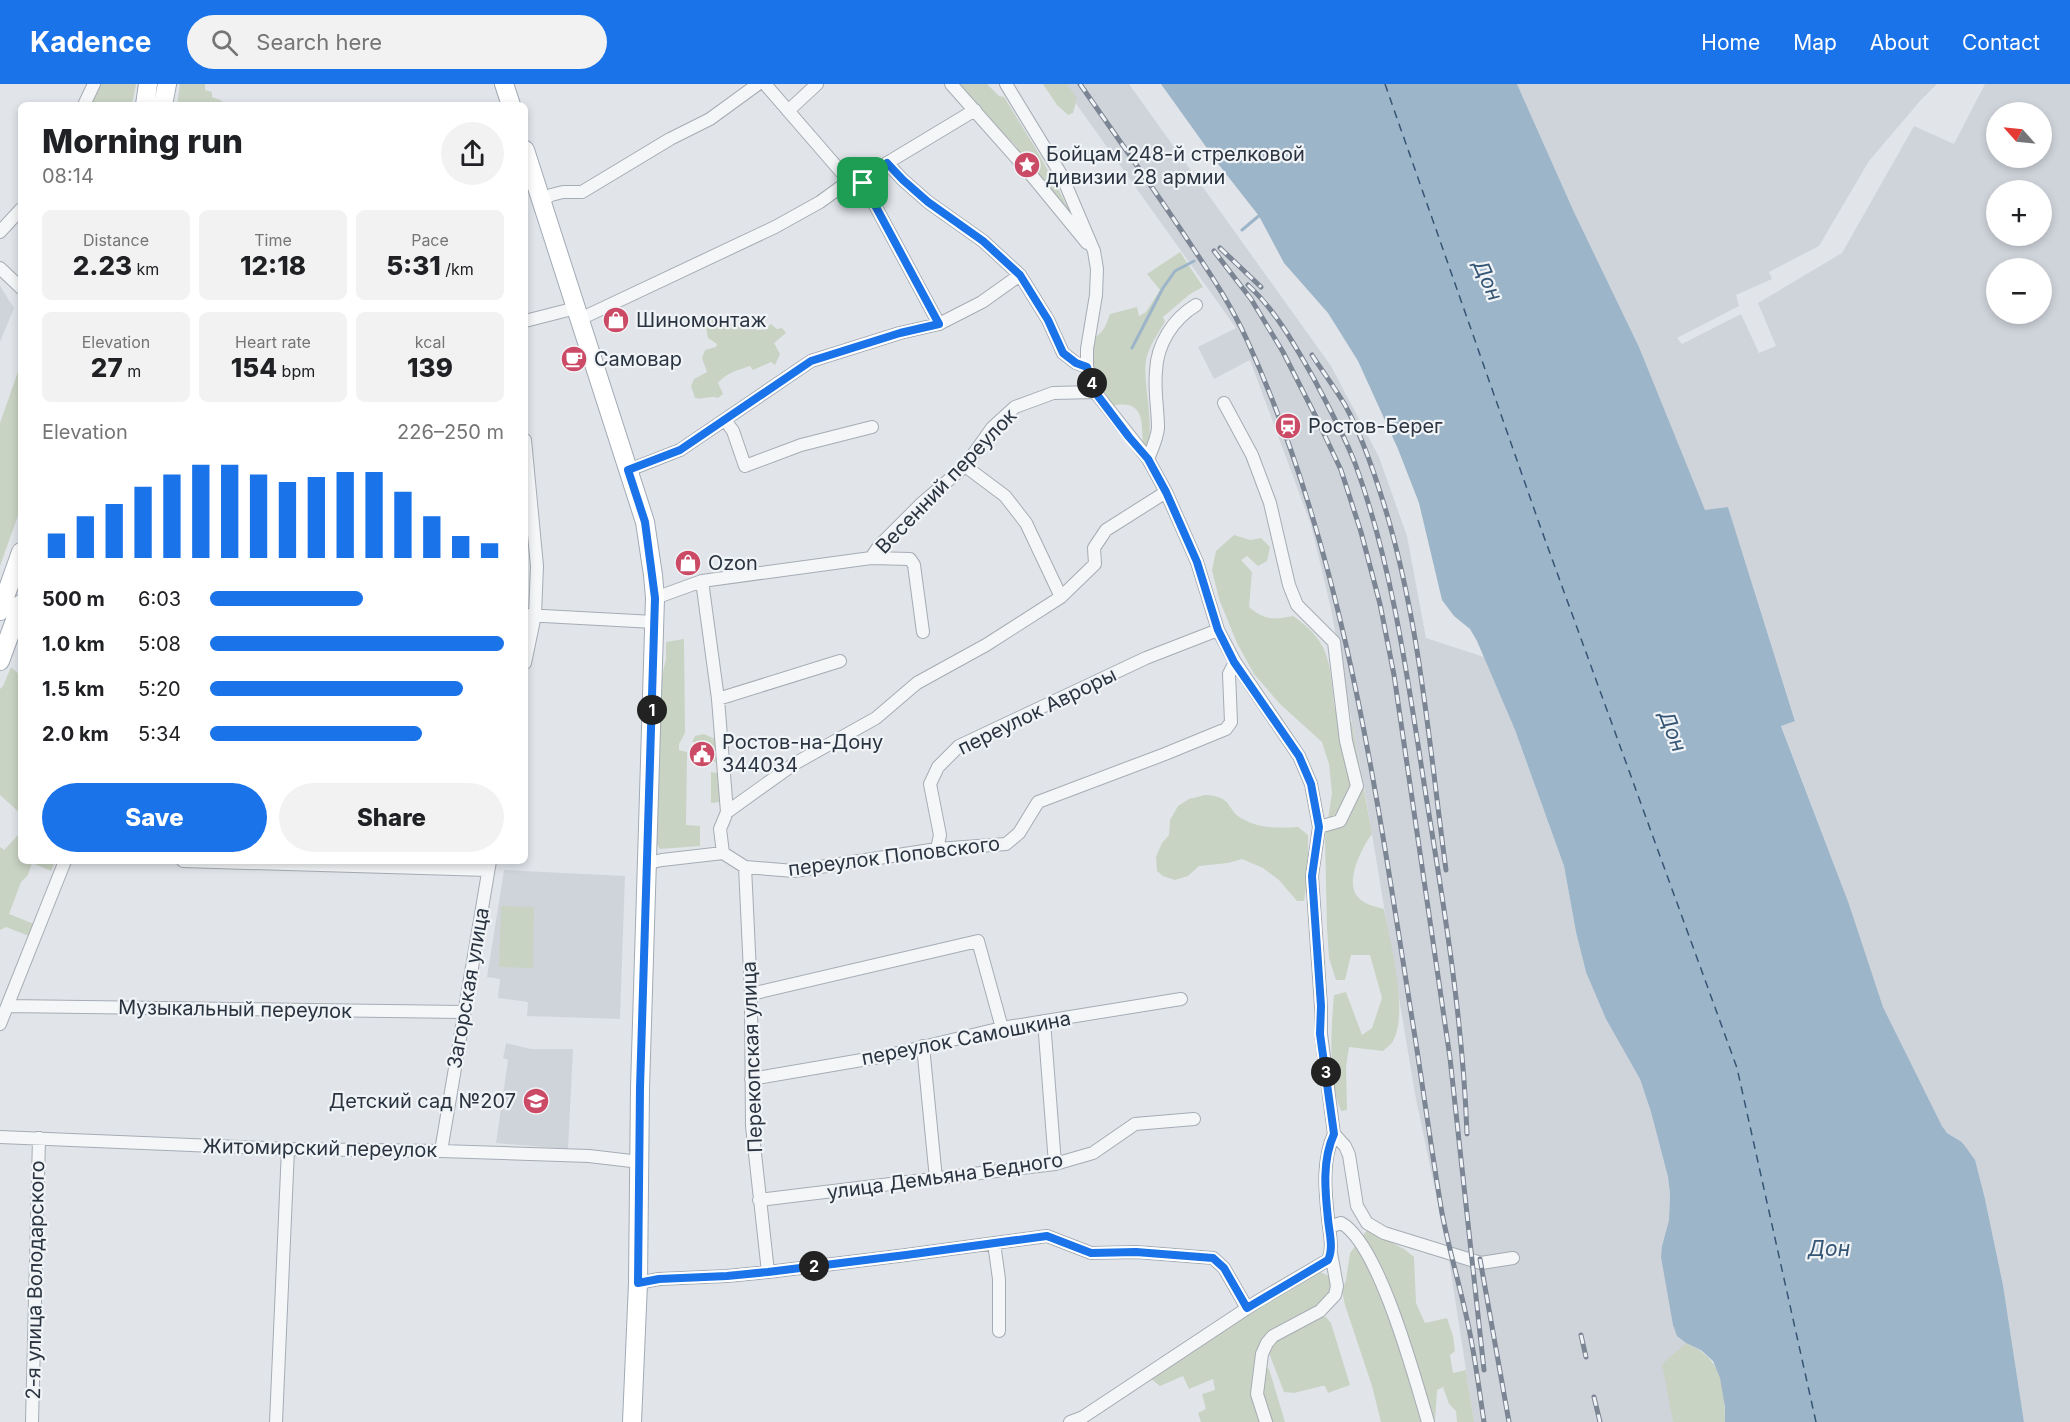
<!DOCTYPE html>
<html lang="en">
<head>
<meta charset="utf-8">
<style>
  body { margin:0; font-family:Inter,sans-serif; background:#f2f2f2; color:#202124; height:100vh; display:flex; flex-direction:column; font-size:22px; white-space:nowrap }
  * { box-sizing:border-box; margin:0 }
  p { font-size:20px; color:#757577 }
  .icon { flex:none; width:33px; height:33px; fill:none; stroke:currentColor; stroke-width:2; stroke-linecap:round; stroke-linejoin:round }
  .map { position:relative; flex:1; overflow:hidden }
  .details { position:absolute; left:18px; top:18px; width:510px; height:762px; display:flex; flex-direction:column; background:#fff; border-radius:9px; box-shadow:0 3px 9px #0003 }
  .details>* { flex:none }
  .needle { width:39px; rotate:297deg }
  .controls { position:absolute; left:1986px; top:18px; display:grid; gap:12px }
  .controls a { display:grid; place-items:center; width:66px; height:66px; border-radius:50%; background:#fff; box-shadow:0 3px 9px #0003; font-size:30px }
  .pin { position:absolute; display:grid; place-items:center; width:51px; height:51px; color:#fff; margin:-26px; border-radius:12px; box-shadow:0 3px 9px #0006 }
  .km { position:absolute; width:30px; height:30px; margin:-15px; border-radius:50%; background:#222; color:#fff; font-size:16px; line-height:30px; text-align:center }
  .round { display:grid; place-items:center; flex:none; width:63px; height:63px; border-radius:32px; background:#f2f2f2 }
  .overview { display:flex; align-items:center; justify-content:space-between; height:102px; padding:0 24px }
  h1 { font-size:33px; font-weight:800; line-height:45px }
  .figures { display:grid; grid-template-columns:repeat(3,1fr); gap:9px; height:102px; padding:6px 24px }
  .figures div { display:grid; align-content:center; border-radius:9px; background:#f2f2f2; text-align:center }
  .figures b { font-size:26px; font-weight:800 }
  .figures small { font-size:16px; font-weight:400 }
  .figures p { font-size:16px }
  .chart { height:168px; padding:12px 24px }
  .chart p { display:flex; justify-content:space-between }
  .chart svg { width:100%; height:108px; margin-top:6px; stroke:#1a73e8; stroke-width:6 }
  .primary-button { display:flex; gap:12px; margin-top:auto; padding:12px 24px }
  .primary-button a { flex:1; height:69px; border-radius:36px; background:#1a73e8; color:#fff; font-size:24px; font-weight:800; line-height:69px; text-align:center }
  .primary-button a+a { background:#f2f2f2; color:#202124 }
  ul { padding:0 24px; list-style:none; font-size:20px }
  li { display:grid; grid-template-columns:96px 72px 1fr; align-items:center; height:45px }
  li i { height:15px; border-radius:8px; background:#1a73e8 }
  header { display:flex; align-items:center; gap:36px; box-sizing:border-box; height:84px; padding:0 30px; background:#1a73e8; color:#fff }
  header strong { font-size:28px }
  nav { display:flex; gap:33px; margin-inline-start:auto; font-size:21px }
  .search { width:420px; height:54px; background:#f2f2f2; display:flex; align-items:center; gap:15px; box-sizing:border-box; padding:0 21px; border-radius:33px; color:#757577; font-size:22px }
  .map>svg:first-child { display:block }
  .built { fill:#cfd4db; fill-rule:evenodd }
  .green { fill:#c8d3c3 }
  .water { fill:#9db5c9 }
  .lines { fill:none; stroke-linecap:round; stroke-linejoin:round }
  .stream { stroke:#9db5c9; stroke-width:3 }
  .ferry { stroke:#355574; stroke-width:1.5; stroke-dasharray:8 6; stroke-linecap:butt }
  .minor-casing { stroke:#a6acb4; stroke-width:14 }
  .primary-casing { stroke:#a1aab5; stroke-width:20 }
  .minor { stroke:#f4f6f8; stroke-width:12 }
  .primary { stroke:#fff; stroke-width:18 }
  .rail-casing { stroke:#7b8593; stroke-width:5 }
  .rail { stroke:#f1f4f7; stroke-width:3; stroke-dasharray:9; stroke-linecap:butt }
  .route-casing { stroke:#fff; stroke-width:12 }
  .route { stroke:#1a73e8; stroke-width:8 }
  .labels { text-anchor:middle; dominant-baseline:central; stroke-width:4.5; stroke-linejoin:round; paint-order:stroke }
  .poi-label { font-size:20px; fill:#2a3441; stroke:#f1f4f7; text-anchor:start }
  .street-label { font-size:20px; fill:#2a3441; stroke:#f1f4f7 }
  .water-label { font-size:21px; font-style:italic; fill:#355574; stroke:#f1f4f7 }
</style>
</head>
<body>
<header>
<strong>Kadence</strong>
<div class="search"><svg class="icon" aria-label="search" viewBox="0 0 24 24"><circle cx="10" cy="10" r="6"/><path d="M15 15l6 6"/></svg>Search here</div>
<nav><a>Home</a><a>Map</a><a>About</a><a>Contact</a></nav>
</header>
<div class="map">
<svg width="2070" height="1338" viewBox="0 0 2070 1338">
  <rect width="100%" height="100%" fill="#e1e5ea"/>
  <!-- built -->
  <path class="built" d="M1062,0H1129L1331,282L1379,373L1407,452L1426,554L1484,573L1515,646L1564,782L1576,848L1586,888L1640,995L1651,1028L1668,1093L1670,1110L1669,1136L1662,1162L1686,1259L1701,1266L1725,1338H1474L1448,1169L1415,1010L1365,708L1331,525L1311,441L1250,276L1214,295L1198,263L1236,244Z
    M1517,0H1937L1920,17L1869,77L1819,162L1769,188L1772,195L1736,211L1739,222L1677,254L1682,260L1741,230L1759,269L1776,262L1758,219L1842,169L1914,42L1954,60L1985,0H2070V1338H2024L2003,1201L1985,1115L1963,1058L1947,1049L1942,1042L1883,923L1849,820L1781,641L1795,636L1728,423L1705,427L1639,263L1574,128ZM1996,28H2042V74H1996ZM1996,106H2042V152H1996ZM1996,184H2042V230H1996Z
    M0,202L14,224L0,258Z
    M504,786L625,792L620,935L527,932L528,918L498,914L500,895L487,893Z
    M506,959L531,965H573L568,1065L496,1059L508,976L503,974Z"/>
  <!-- green -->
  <path class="green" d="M97,0H136L132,21H88Z
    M180,0H205V6L212,8V13L222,17V21H177Z
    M954,0H987L999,12L1004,13L1036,65L1080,145L1014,68L1017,63L1007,53L1003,56Z
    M1043,0H1067L1077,14L1073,29L1068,31L1057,21Z
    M1180,168L1203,203L1190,210L1163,233L1165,238C1158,249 1149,262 1146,276C1142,299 1157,347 1145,365C1138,350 1151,316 1116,321L1113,324C1100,305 1085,281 1093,258C1095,252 1099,251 1102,247C1106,243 1108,235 1110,230L1137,223L1139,232L1146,228L1160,206L1147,190Z
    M712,231L734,240C740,236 744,235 751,238L752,244C760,248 765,246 771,240L777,245L782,244L786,249L774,259L780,270L775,281L771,278L753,286L750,282C738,286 726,289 718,299L723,310L718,314C710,311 703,316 695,314L691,302L694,295L707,288L702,274L705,266L716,263L717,260L708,254L706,242L707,233Z
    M21,279V423L0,482V339Z
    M1234,451L1250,456L1261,454L1270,463L1267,477L1258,482L1247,472L1241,476L1252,488L1249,523C1264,536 1274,536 1293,532C1333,559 1329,582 1335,626L1352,639L1372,750C1362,763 1344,799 1358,813C1365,821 1374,822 1384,825C1390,858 1409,928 1393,957C1391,961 1386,964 1383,967L1349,963L1346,983L1347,1026L1341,1027C1328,996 1331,945 1334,911L1346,908L1362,951L1372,944L1382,914L1370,871H1351L1345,896H1336L1329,874L1327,844L1325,755L1332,709L1329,680L1322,658L1280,620L1254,590L1237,559L1219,515L1212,486L1216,467Z
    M684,555L685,649L679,660V666L687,668L686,741L700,742V762L660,765L656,759L661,597L666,575V558Z
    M11,583L21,592V730L0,711V605L3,602Z
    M704,650L719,657V672L716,678H711V659L692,658L695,652Z
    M711,688L722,690L720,718L711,719Z
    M1205,711C1234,712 1226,727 1243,735C1260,745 1279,744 1298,743L1308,751V790L1304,817H1297L1279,796L1263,784L1242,775L1228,779L1199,782L1188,792L1175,796L1163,792L1157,787L1156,773L1162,759L1169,751L1170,736L1178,722L1189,715Z
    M21,748V777H59H55L51,787L32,779L28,791L21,798L9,830L34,840L29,852L6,843L0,846V763L4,766Z
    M501,822L534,823L533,884L499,883Z
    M1367,1146L1404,1165L1414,1173L1416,1219L1425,1239L1447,1234L1453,1252L1455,1267L1450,1271L1453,1289L1466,1286L1474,1338H1457L1456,1327L1449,1320L1443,1303L1437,1306L1435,1338H1381L1372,1302L1345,1221L1342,1207L1346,1196L1350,1169Z
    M1318,1187L1329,1192L1331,1198V1208L1320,1221L1263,1260L1262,1338H1201L1198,1329L1206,1325L1202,1310L1215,1306L1213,1295L1189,1305L1183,1292L1160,1302L1151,1295V1290Z
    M1320,1232L1326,1233L1331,1239L1350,1301L1328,1309L1325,1302H1322L1294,1309L1284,1308L1269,1269V1264L1276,1256L1298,1246Z
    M1686,1259C1722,1274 1725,1302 1725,1338H1673L1662,1280Z
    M1265,1283L1269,1285L1285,1338H1270L1261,1302Z"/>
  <!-- water -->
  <path class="water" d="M1161,0H1517L1574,128L1639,263L1705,426L1728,423L1795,637L1781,642L1849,820L1883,923L1942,1042L1947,1049L1962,1058L1975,1076L1985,1115L2003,1201L2024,1338H1725V1323L1720,1294L1713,1277L1701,1266L1686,1259L1677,1252L1673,1241L1661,1173L1662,1162L1669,1136L1670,1110L1668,1093L1651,1028L1640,995L1606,935L1586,888L1576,848L1564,782L1515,646L1477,557L1470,545L1454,532L1442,516L1419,419L1398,365L1358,277L1328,229L1284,179L1259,132L1219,81Z"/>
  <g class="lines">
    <!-- stream -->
    <path class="stream" d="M1242,146L1261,130
      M1132,264L1163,204L1175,187L1194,177"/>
    <!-- ferry -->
    <path class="ferry" d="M1385,0L1539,439L1737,984L1816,1338"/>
    <defs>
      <path id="minor" d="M765,0L849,97
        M951,0L1028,87L1087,159
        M1006,0L1062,92L1094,167L1097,185L1096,211L1087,265V283L1095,308L1148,375L1166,408L1197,478L1218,546L1235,578L1299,672L1311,700L1319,743L1312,792L1321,922V950L1334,1050C1322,1076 1325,1107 1328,1134C1329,1148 1334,1164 1328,1176L1258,1217L1083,1333L1070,1338
        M84,21L94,0
        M788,27L817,0
        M887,79L903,96L928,118L983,157L1020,191L1048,236L1063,269L1076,279L1087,283
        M863,99L939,240
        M542,117L551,111L563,108H582L670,55L710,35L758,0
        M0,148L21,125
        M0,184L21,204
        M580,235L775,143L820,118L849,97L863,99L887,79L975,26
        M525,237L576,224
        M1224,319L1252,371L1270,419L1289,501L1297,521L1334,558L1346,657L1357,702L1340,737L1319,743
        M725,336L733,347L745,382L801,361L872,343
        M525,356L537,482L535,531L525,579
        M1148,375C1152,365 1157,355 1158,344C1158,325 1154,306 1156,287C1157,260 1173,235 1196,221
        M965,382L1005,412L1026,439L1061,513
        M629,386L680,366L811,277L900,249L939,240L982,218L1020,191
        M871,474L910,475L914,481L923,548
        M702,497L718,615L727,728L720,745L723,769
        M655,514L702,497L871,474L879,462L922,419L965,382L992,344L1015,323L1053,309L1095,308
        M525,531L654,538
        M718,615L840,577
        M727,728L794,680L876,634L917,599L986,561L1061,513L1095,480L1094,464L1106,446L1166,408
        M937,765L940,751L930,700L938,683L959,662L1146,574L1218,546
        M723,769L745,783L751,910L752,1042L768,1188
        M183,777L488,786
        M648,779L662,776L723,769
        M745,783L794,787L937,765L1006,760L1019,749L1038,718L1165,670L1226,645L1231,638L1229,590L1235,578
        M751,910L978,857L1002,944
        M7,922L463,928
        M1044,937L1055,1080
        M0,940L65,777
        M923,962L936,1095
        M751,995L885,972L1002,944L1181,915
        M1334,1050L1345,1062L1349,1071L1357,1122L1367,1139L1384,1149L1481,1179L1513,1174
        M0,1053L288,1065L441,1067L589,1072L640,1078
        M441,1067L490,777
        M759,1116L1055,1080L1093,1069L1135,1040L1194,1035
        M1329,1143L1341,1139C1379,1159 1415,1295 1428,1338
        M994,1159L999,1195V1247
        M638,1199L659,1195L727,1192L768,1188L906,1171L1047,1152L1091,1169L1136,1168L1213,1174L1224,1184L1247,1224
        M32,1338L39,1054
        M276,1338L288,1065
        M1266,1338L1257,1310L1262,1270L1267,1259L1273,1252L1320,1227L1335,1211L1337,1202L1331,1169"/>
      <path id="primary" d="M504,0L511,21
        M145,21L148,0
        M163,21L167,0
        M525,66L645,438L653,491L655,514L640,1004L638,1199L632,1338
        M0,527L21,468
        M0,577L21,520"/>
    </defs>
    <!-- minor casing -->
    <use href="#minor" class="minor-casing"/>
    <!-- primary casing -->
    <use href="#primary" class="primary-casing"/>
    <!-- minor -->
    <use href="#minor" class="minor"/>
    <!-- primary -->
    <use href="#primary" class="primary"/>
    <defs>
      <path id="rail" d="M1080,0C1118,55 1157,109 1193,164C1213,194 1232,223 1247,256C1347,476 1377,717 1415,953C1424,1011 1432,1070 1442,1129C1449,1166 1460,1202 1468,1240C1475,1272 1479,1305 1484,1338
        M1220,164L1261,203
        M1214,167L1251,215L1283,268L1316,333L1341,386L1361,448L1380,520L1394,591L1450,974L1484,1286
        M1248,201C1276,227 1294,260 1313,293C1328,322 1345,352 1356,382C1395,490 1409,606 1427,718C1445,828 1463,939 1467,1050
        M1312,271C1323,288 1335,304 1345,321C1361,350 1372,382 1382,414C1420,534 1429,661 1446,786
        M1480,1175L1509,1338
        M1581,1251L1586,1273
        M1594,1313L1600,1338"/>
    </defs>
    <!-- rail casing -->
    <use href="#rail" class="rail-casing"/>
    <!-- rail -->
    <use href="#rail" class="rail"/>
  </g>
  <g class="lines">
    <defs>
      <path id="route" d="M887,79L903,96L928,118L983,157L1020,191L1048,236L1063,269L1076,279L1087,283L1095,308L1129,353L1148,375L1166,408L1197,478L1218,546L1234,578L1299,672L1311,700L1319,743L1312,792L1321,922L1320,950L1334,1050C1322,1076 1325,1107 1328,1135C1329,1148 1334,1164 1328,1176L1247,1224L1224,1184L1213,1174L1136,1168L1091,1169L1047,1152L906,1171L768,1188L727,1192L659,1195L638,1199L640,1004L655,514L645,438L628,386L680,366L811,277L900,249L939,240L863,99Z"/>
    </defs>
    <!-- route casing -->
    <use href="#route" class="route-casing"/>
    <!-- route -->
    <use href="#route" class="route"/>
  </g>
  <!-- icons -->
  <defs>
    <symbol id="sight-disc" viewBox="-11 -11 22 22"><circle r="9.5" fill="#cb4a65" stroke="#f1f4f7"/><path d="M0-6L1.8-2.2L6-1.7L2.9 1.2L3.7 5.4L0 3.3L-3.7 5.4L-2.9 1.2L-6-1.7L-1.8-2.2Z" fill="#fff"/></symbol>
    <symbol id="shop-disc" viewBox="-11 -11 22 22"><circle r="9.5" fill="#cb4a65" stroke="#f1f4f7"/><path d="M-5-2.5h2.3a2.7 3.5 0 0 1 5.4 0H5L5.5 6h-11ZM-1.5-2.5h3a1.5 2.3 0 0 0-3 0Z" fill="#fff"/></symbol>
    <symbol id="cafe-disc" viewBox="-11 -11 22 22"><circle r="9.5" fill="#cb4a65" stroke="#f1f4f7"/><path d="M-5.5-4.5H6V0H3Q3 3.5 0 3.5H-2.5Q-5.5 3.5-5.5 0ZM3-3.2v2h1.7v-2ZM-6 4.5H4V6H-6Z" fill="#fff"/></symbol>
    <symbol id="station-disc" viewBox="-11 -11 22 22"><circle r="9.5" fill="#cb4a65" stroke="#f1f4f7"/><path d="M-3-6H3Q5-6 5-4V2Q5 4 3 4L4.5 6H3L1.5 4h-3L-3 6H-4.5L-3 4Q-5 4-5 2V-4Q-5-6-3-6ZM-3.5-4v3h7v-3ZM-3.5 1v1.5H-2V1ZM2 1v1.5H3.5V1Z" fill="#fff"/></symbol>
    <symbol id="civic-disc" viewBox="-11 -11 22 22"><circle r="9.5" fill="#cb4a65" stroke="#f1f4f7"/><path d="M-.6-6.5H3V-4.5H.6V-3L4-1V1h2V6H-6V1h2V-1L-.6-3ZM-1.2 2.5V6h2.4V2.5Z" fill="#fff"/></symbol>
    <symbol id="school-disc" viewBox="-11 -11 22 22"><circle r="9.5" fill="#cb4a65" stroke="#f1f4f7"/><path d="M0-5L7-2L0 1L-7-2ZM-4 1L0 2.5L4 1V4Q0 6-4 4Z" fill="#fff"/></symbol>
  </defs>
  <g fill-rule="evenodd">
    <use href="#sight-disc" x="1012" y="66" width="30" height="30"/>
    <use href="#shop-disc" x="601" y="221" width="30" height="30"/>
    <use href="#cafe-disc" x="559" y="260" width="30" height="30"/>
    <use href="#station-disc" x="1273" y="327" width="30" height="30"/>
    <use href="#shop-disc" x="673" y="464" width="30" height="30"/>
    <use href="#civic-disc" x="687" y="655" width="30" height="30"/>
    <use href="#school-disc" x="521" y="1002" width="30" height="30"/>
  </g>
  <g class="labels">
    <!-- poi labels -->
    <g class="poi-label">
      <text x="1046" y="70">Бойцам 248-й стрелковой<tspan x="1046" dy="23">дивизии 28 армии</tspan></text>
      <text x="636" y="236">Шиномонтаж</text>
      <text x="594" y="275">Самовар</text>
      <text x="1308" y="342">Ростов-Берег</text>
      <text x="708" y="479">Ozon</text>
      <text x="722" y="658">Ростов-на-Дону<tspan x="722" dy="23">344034</tspan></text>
      <text x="516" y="1017" text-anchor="end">Детский сад №207</text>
    </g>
    <!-- street labels -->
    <g class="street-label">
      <text transform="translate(946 397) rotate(-46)">Весенний переулок</text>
      <text transform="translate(1037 627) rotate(-26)">переулок Авроры</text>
      <text transform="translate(894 772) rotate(-7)">переулок Поповского</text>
      <text transform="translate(468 904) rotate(-80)">Загорская улица</text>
      <text transform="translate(235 925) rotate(1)">Музыкальный переулок</text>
      <text transform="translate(966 954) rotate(-11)">переулок Самошкина</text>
      <text transform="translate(752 973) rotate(-92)">Перекопская улица</text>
      <text transform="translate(320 1064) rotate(1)">Житомирский переулок</text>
      <text transform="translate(945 1092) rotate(-8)">улица Демьяна Бедного</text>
      <text transform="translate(35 1196) rotate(-89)">2-я улица Володарского</text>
    </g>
    <!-- water labels -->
    <g class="water-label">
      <text transform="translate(1488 196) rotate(66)">Дон</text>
      <text transform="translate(1673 647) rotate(69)">Дон</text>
      <text x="1829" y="1164">Дон</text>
    </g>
  </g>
</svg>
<div class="controls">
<a><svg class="needle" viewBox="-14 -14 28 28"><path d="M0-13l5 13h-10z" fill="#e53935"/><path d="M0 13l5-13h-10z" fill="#757577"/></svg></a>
<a>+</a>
<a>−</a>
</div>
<div class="pin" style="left:863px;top:99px;background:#1e9e55"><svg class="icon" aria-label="arrive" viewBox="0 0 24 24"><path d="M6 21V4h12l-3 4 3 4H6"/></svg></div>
<b class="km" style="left:652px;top:626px">1</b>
<b class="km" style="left:814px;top:1182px">2</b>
<b class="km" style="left:1326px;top:988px">3</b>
<b class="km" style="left:1092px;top:299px">4</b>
<section class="details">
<div class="overview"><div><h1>Morning run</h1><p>08:14</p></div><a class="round"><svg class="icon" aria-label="share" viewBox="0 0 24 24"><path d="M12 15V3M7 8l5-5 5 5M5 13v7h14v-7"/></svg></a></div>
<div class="figures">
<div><p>Distance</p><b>2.23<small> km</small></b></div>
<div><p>Time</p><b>12:18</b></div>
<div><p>Pace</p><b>5:31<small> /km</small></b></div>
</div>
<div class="figures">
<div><p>Elevation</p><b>27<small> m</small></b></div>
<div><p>Heart rate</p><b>154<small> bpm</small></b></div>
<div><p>kcal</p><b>139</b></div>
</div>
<div class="chart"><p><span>Elevation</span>226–250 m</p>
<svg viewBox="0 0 160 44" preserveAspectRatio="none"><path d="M5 44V34M15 44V27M25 44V22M35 44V15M45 44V10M55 44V6M65 44V6M75 44V10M85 44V13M95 44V11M105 44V9M115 44V9M125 44V17M135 44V27M145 44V35M155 44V38"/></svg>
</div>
<ul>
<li><b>500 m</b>6:03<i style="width:52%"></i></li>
<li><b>1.0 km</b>5:08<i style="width:100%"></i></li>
<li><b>1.5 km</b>5:20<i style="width:86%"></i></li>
<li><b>2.0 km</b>5:34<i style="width:72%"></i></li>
</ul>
<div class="primary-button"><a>Save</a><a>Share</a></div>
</section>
</div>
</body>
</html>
